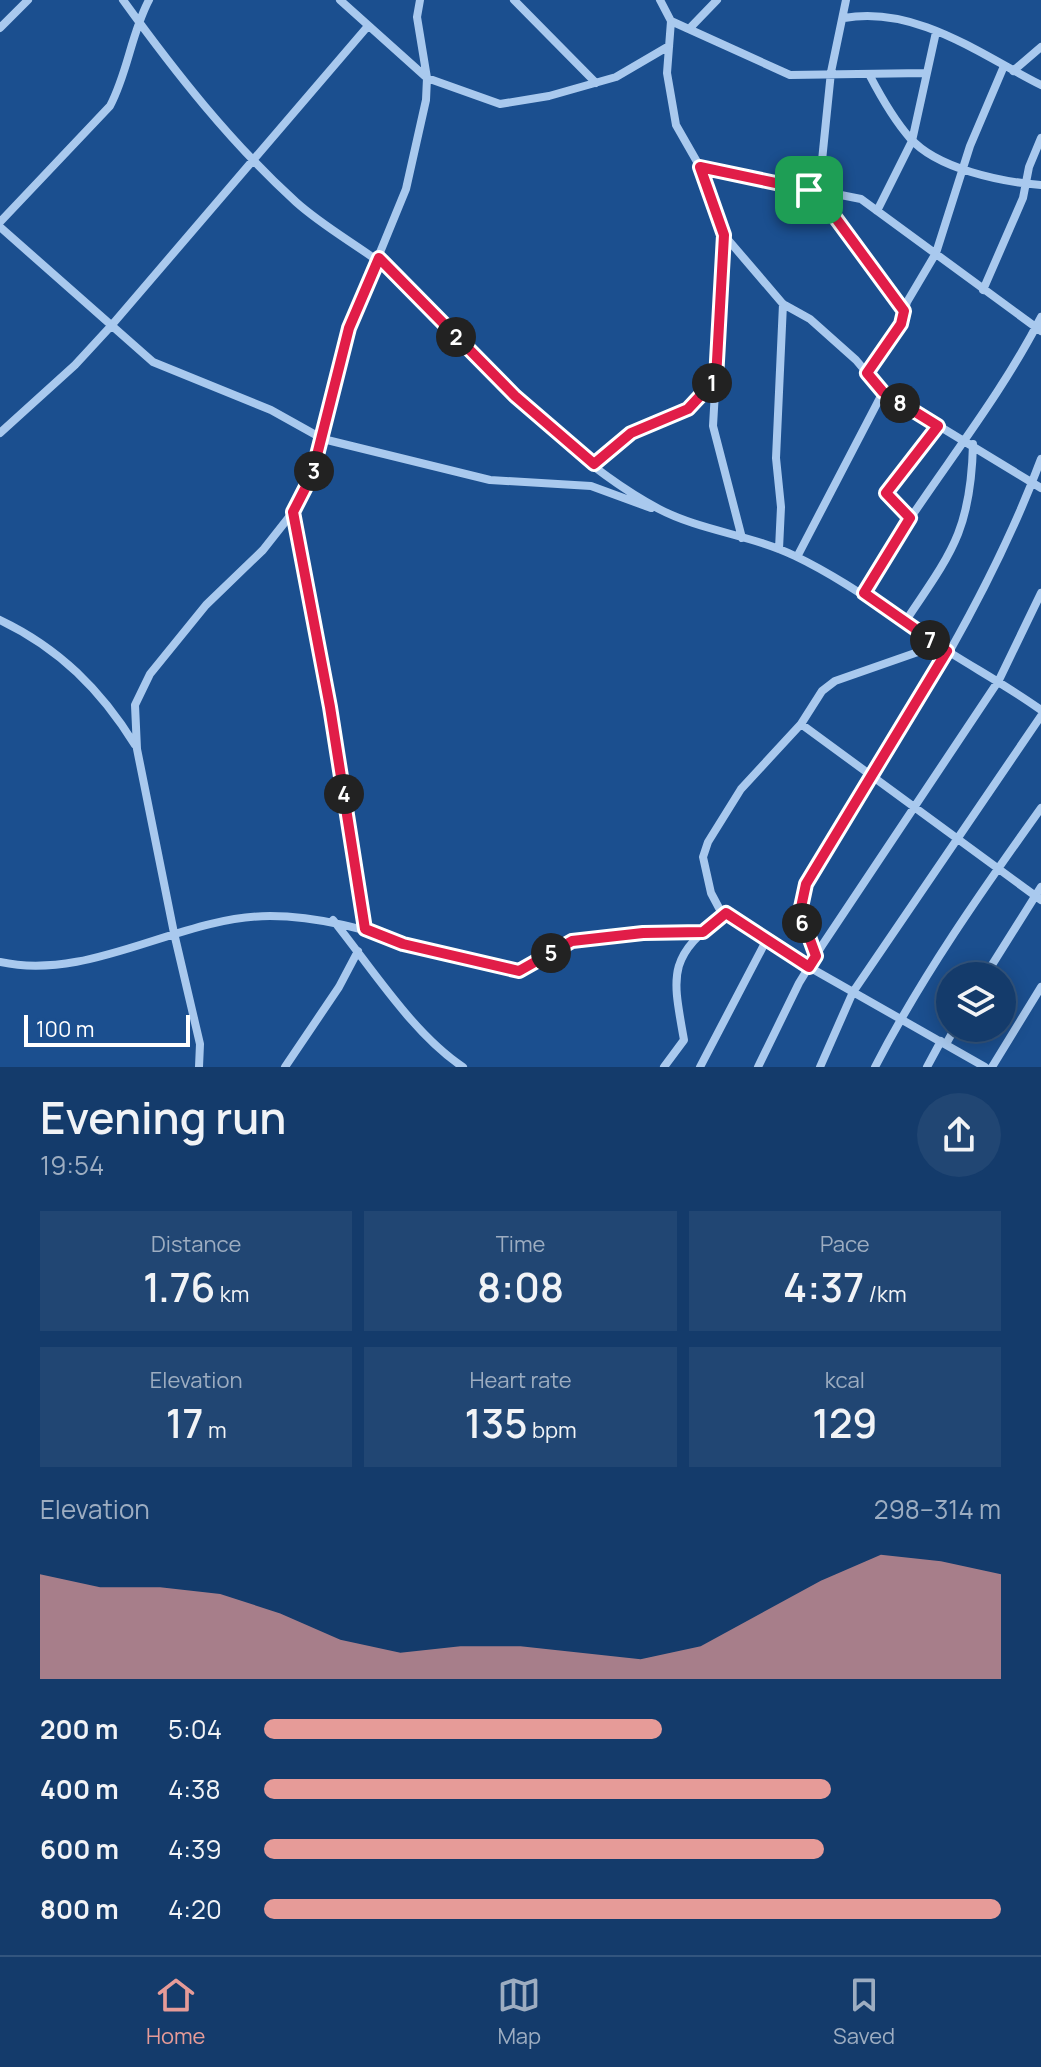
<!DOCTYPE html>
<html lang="en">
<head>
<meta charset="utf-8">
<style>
  body { margin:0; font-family:Manrope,sans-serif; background:#214673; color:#f1f3f6; height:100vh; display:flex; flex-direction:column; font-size:30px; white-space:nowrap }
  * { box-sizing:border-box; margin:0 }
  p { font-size:26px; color:#9dadc1 }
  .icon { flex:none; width:44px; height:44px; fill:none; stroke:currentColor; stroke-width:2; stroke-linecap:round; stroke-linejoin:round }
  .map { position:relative; height:1067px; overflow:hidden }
  .details { display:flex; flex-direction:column; background:#143b6b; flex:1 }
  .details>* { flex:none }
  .tools { position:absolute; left:936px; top:962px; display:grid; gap:16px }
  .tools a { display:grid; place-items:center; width:80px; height:80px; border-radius:50%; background:#143b6b; box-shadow:0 4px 20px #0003,0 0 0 2px #33557e; font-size:40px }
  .scale { position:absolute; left:24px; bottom:20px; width:166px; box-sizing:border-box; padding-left:8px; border:4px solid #fff; border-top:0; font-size:22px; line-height:28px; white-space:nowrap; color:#fff; -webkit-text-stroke:6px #1b4f8f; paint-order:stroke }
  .pin { position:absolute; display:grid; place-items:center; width:68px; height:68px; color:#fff; margin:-34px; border-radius:16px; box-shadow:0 4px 12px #0006 }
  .km { position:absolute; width:40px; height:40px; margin:-20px; border-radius:50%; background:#222; color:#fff; font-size:22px; line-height:40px; text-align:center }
  .round { display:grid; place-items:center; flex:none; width:84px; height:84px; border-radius:42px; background:#214673 }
  .overview { display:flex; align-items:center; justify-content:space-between; height:136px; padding:0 40px }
  h1 { font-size:44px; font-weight:600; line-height:60px }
  .figures { display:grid; grid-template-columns:repeat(3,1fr); gap:12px; height:136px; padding:8px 40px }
  .figures div { display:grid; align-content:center; border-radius:0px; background:#214673; text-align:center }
  .figures b { font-size:40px; font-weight:600 }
  .figures small { font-size:22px; font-weight:400 }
  .figures p { font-size:22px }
  .chart { height:224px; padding:16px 40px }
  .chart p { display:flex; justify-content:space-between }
  .chart svg { width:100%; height:144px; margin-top:8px; fill:#e69b98; opacity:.7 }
  ul { padding:0 40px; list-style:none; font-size:26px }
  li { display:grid; grid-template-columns:128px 96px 1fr; align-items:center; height:60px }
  li i { height:20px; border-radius:10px; background:#e69b98 }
  .tab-bar { display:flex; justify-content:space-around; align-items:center; height:112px; border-top:2px solid #33557e; background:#143b6b; font-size:22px; color:#9dadc1 }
  .tab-bar a { display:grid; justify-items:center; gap:4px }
  .tab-bar .current { color:#e69b98 }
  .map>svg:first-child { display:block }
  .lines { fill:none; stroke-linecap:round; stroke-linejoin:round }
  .street { stroke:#a9c9ee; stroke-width:8 }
  .route-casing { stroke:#fff; stroke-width:16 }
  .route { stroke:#e11d48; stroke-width:10 }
</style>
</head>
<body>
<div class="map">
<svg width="1041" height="1067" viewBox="0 0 1041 1067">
  <rect width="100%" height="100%" fill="#1b4f8f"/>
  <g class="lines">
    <!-- street -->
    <path class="street" d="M123,0C175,72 230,142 296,202C334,236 379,255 415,293C491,369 562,457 659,509C701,531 752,535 795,556C843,579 884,610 929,639C966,664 1005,684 1041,710
      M340,0L427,78L500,104L549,96L616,77L669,46
      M514,0L596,83
      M660,0L671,21L667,73L676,125L700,167L724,235L713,426L742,538
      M844,18C916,5 981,55 1041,85
      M671,21L790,75L925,73
      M0,28L28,0
      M689,29L717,0
      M1013,71L1041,47
      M870,76C881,97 894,120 910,138C937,169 1002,182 1041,185
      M700,167L861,199L1041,331
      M809,190L832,213L904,311
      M819,190L831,72L846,0
      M877,211L912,141L936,32
      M0,222L110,106C128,72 131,34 149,0
      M0,227L153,362L271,410L323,439L490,480L591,486L651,508
      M724,235L783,304L810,319L856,360L883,392L1041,488
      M983,290L1023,198L1029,167L1041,138
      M867,373L901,324L907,302L936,253L970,146L1004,66
      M0,433L75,365L111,326L368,26
      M594,464L631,433L675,417L688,409L715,380
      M293,512L330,707L365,929
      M910,518L886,493L938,426
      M779,549L781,507L776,458L783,304
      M797,557L883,392
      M864,593C917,497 991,415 1041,317
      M0,620C59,648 101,690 135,745
      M905,622C951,553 971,531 973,444
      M938,645L835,681L822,691L801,724L741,789L708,842L703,857L711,893L719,908L809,967L985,1067
      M801,724L1041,900
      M333,920C371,967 413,1034 463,1067
      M816,956L800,912L806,884C892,748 985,610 1041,459
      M0,962C91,982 179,916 270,916C357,916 433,959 519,971L572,941L643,933L703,932
      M985,976L1041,887
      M946,1044L955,1028
      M199,1067L200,1044L174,933L137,749L135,705L150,674L206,605L263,550L293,512L312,475L349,328L406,189L426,100L427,78L417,17L420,0
      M285,1067L339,987L358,951
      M664,1067L684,1040C672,973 667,957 726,913
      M700,1067L767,939
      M758,1067L799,983L823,944L999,680L1041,593
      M820,1067L853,992L1041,716
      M875,1067C922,976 981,892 1041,808
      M927,1067L941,1041
      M992,1067L1041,987"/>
  </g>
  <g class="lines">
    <defs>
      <path id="route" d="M700,167L809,190L832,213L904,311L901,324L867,373L883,392L938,426L886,493L910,518L864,593L947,651L806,884L800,912L816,956L809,967L726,913L703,932L643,933L572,941L519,971L403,944L365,929L330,707L293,512L312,475L349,328L379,258L515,396L594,464L631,433L688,409L716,379L724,235Z"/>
    </defs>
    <!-- route casing -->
    <use href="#route" class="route-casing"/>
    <!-- route -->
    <use href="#route" class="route"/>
  </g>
</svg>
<div class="tools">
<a><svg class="icon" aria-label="layers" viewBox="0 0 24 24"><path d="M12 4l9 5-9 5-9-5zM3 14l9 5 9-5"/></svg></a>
</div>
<div class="scale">100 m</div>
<div class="pin" style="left:809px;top:190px;background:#1e9e55"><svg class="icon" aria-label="arrive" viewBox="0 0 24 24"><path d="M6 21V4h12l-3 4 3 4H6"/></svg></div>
<b class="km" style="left:712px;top:383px">1</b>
<b class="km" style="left:456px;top:337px">2</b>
<b class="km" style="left:314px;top:471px">3</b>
<b class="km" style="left:344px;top:794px">4</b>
<b class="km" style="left:551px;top:953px">5</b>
<b class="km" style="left:802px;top:923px">6</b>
<b class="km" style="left:930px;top:640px">7</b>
<b class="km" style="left:900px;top:403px">8</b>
</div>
<section class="details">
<div class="overview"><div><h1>Evening run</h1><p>19:54</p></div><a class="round"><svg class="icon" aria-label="share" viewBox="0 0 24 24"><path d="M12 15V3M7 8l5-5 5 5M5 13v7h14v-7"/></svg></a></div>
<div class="figures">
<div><p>Distance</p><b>1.76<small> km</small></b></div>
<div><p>Time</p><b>8:08</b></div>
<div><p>Pace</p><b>4:37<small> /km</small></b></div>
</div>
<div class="figures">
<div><p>Elevation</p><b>17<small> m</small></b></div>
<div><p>Heart rate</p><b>135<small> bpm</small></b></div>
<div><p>kcal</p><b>129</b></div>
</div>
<div class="chart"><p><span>Elevation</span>298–314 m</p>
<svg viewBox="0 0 160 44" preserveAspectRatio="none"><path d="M0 44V12L10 16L20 16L30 18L40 24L50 32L60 36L70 34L80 34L90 36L100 38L110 34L120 24L130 14L140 6L150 8L160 12V44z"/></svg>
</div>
<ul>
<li><b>200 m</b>5:04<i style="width:54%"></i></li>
<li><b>400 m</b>4:38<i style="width:77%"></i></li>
<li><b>600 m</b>4:39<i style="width:76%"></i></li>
<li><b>800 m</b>4:20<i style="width:100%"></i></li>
</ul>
</section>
<nav class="tab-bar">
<a class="current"><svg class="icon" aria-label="home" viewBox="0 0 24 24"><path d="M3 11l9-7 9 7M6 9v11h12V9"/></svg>Home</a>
<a><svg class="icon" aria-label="map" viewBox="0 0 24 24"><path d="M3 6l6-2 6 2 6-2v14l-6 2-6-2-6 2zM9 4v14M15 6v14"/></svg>Map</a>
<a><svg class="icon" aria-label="saved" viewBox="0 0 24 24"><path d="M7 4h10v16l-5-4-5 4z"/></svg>Saved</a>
</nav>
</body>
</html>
